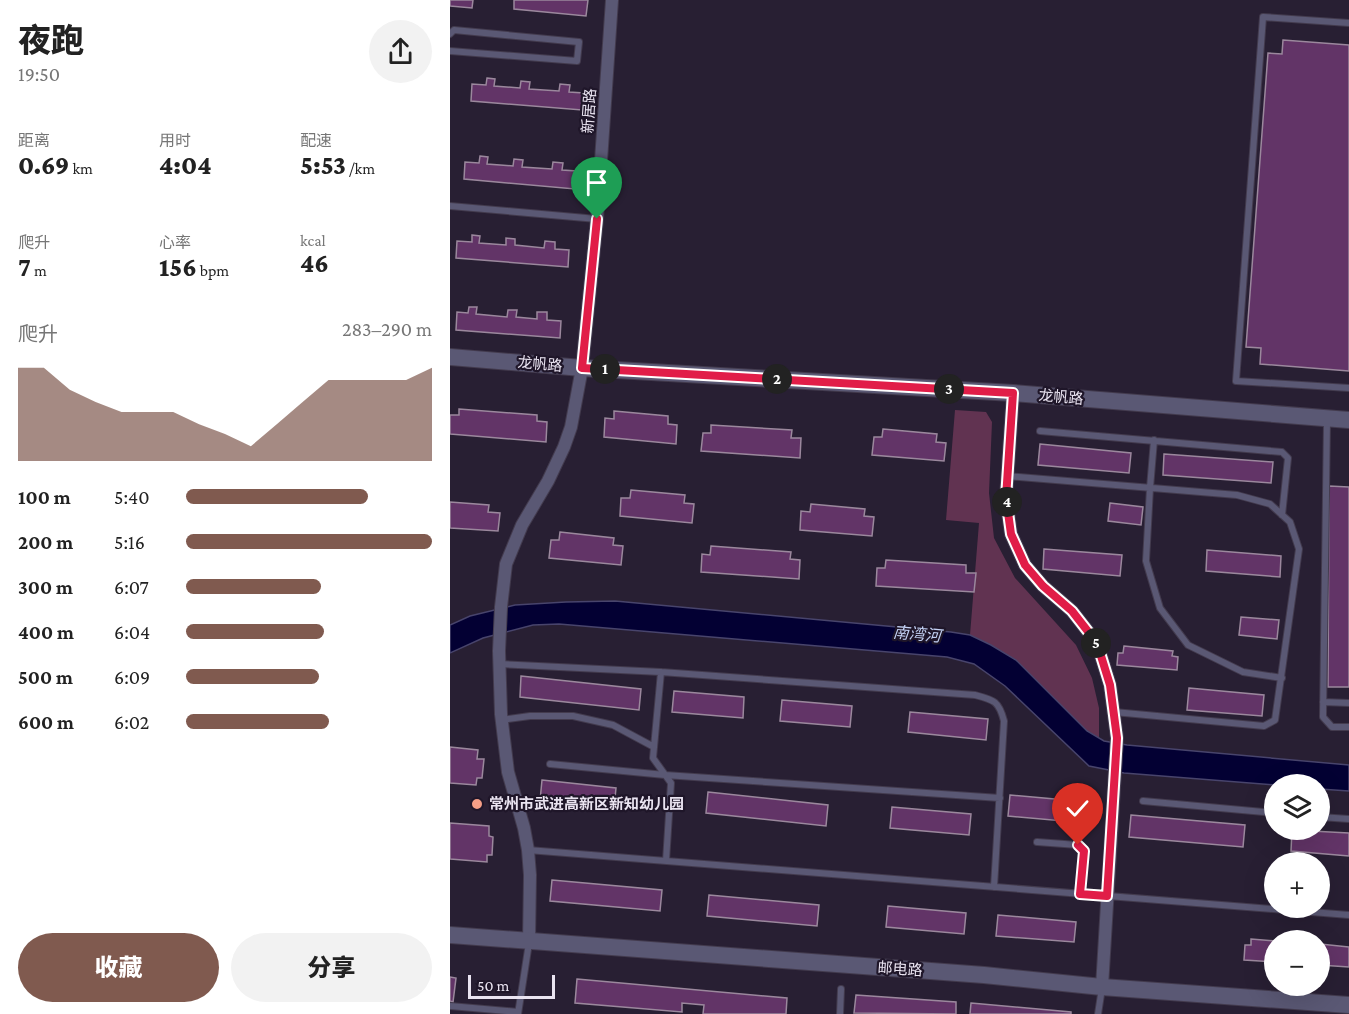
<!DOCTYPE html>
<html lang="zh">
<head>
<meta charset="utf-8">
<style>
  body { margin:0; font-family:"Crimson Pro","Noto Sans SC",serif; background:#f2f2f2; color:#222; height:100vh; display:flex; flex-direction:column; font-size:22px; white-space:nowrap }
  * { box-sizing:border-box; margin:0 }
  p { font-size:20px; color:#767676 }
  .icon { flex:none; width:33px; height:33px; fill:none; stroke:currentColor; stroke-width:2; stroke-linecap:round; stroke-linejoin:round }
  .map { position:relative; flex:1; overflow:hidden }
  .sheet { display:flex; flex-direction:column; background:#fff; width:450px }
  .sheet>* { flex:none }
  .fabs { position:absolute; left:814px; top:774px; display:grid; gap:12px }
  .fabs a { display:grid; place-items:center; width:66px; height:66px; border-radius:50%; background:#fff; box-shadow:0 6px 24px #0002; font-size:30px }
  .scale { position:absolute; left:18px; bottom:15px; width:87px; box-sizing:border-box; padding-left:6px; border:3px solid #eae4f1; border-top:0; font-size:16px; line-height:21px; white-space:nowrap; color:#eae4f1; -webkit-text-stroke:4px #1f1629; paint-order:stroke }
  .pin { position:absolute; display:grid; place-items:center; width:51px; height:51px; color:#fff; margin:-62px -26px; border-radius:50% 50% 50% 0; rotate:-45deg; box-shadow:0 0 6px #0007 }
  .pin .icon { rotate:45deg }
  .km { position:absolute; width:30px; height:30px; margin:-15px; border-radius:50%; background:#222; color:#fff; font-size:16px; line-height:30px; text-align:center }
  .round { display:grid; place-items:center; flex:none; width:63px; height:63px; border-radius:32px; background:#f2f2f2 }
  .headline { display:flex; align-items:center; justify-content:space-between; height:102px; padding:0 18px }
  h1 { font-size:33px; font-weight:800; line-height:45px }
  .stats { display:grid; grid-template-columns:repeat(3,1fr); gap:9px; height:102px; padding:6px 18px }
  .stats div { display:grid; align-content:center }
  .stats b { font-size:26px; font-weight:800 }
  .stats small { font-size:16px; font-weight:400 }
  .stats p { font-size:16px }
  .chart { height:168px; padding:12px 18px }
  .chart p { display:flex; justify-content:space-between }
  .chart svg { width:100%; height:108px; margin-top:6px; fill:#805a4f; opacity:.7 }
  .primary-button { display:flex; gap:12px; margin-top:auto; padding:12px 18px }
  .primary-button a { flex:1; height:69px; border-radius:36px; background:#805a4f; color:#fff; font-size:24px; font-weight:800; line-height:69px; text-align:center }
  .primary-button a+a { background:#f2f2f2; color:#222 }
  ul { padding:0 18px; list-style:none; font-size:20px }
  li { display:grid; grid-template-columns:96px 72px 1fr; align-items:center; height:45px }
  li i { height:15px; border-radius:8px; background:#805a4f }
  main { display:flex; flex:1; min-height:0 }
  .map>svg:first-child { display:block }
  .green { fill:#613351 }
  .water { fill:#030033; stroke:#48446c; stroke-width:1.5 }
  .building { fill:#623467; stroke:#9b889d; stroke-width:1.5 }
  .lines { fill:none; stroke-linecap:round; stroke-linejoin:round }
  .service-casing { stroke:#433b4e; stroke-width:8 }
  .minor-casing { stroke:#433b4e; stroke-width:14 }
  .tertiary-casing { stroke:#433b4e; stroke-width:18 }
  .service { stroke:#5a5874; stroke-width:6 }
  .minor { stroke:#5a5874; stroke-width:12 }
  .tertiary { stroke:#5a5874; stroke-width:16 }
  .route-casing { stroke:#fff; stroke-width:12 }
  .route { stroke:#e11d48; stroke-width:8 }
  .poi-dot { fill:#f49e87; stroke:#1f1629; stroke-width:2 }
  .labels { text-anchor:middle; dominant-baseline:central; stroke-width:4.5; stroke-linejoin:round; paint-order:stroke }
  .street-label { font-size:15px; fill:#eae4f1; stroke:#1f1629 }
  .poi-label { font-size:15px; font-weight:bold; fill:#eae4f1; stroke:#1f1629; text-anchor:start }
  .water-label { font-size:16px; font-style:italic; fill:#c3d1f4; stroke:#1f1629 }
</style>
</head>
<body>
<main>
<section class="sheet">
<div class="headline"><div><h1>夜跑</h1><p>19:50</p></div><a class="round"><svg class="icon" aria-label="share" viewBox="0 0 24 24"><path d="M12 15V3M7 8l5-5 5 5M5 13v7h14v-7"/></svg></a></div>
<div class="stats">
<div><p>距离</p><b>0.69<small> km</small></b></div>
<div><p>用时</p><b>4:04</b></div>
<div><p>配速</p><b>5:53<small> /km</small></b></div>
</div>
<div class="stats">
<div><p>爬升</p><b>7<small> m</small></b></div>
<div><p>心率</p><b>156<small> bpm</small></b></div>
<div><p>kcal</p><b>46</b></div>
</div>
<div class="chart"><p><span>爬升</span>283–290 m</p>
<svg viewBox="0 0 160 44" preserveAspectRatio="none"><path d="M0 44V6L10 6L20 15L30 20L40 24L50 24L60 24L70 29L80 33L90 38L100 29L110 20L120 11L130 11L140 11L150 11L160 6V44z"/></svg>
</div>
<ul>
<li><b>100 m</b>5:40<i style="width:74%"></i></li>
<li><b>200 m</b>5:16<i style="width:100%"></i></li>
<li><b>300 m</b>6:07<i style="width:55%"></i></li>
<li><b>400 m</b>6:04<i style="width:56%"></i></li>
<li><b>500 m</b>6:09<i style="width:54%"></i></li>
<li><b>600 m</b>6:02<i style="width:58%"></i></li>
</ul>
<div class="primary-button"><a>收藏</a><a>分享</a></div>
</section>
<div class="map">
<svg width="899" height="1014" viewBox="0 0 899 1014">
  <rect width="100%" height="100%" fill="#281f33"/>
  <!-- green -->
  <path class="green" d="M505,410L536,412L542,422L539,493L544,538L565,578L626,645L642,678L649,708V738L637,731L541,645L520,635L529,523L496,520Z"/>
  <!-- water -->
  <path class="water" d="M165,601L501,632L520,635L541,645L566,660L637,731L654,741L677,745L899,765V791L870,789V784L825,785L674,773L639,766L555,686L524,664L497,657L109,624L83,625L33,638L0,653V625L20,616L65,605L116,602Z"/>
  <!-- building -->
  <path class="building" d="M0,0H23L22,8L0,6Z
    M64,0H138L136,16L64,9Z
    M833,40L899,45V371L810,364L811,348L796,347L818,53L832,54Z
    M37,78L45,79L44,86L70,88L71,81L80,82L79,89L109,91L110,84L120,85L119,92L134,93L132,110L21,101L22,84L36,85Z
    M30,156L38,157L37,164L63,166L64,159L73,160L72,167L102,169L103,162L113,163L112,170L127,171L125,189L14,179L15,162L29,163Z
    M22,235L30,236L29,243L56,245V238L65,239V245L94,248L95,241L105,242V249L119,250L118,267L6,258L7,241L22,242Z
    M19,307H27L26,314L57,317L58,310H67L66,317L87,319V312H97V320L111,321L110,338L6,330L7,312L18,313Z
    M9,409L87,415V421L97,422L96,442L0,434V415H9Z
    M164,411L218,416V424L227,425L226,444L154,437L155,418L164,419Z
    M261,425L342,430L341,438H351L350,458L251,451L253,433H261Z
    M433,429L487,434L486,442L496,443L494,461L422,455L424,437H432Z
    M590,444L681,453L679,473L588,465Z
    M714,454L823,462L821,483L713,475Z
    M879,486L899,487V687H878Z
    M181,490L235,495L234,503L244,504L242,523L170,516L171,498H180Z
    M0,502L39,505L38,512L50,513L48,531L0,528Z
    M660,503L693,507L691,525L658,521Z
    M361,504L415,509L414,516L424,517L422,536L350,530L351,511L360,512Z
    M110,532L164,538L163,545L173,546L171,565L99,558L101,540H109Z
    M261,546L341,552L340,559L350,560L349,579L251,572L252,554L260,555Z
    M594,549L672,555L670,576L593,569Z
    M757,550L831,556L830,577L756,571Z
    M436,560L516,565V573H526L524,592L426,586L427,568H435Z
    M791,617L829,620L827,639L789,635Z
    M674,646L723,651L722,656L728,657L727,670L667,665L668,653H673Z
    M71,676L191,689L189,710L70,697Z
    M739,688L814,695L812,716L737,710Z
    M224,691L294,697L293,718L222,712Z
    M332,700L402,706L400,727L330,721Z
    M460,712L538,719L536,740L458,732Z
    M0,747L28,750L27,759H34L32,778H27L26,785L0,783Z
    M92,780L166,788L164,808L90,801Z
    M258,792L378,805L376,826L256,813Z
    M560,795L638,802L636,823L558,816Z
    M442,807L521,814L519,835L440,828Z
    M681,815L795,825L793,847L679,837Z
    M0,823L39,826V836L43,837L42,855H37V862L0,859Z
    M842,830L899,833V856L841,851Z
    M102,880L212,890L210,911L100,901Z
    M259,895L369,905L367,926L257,916Z
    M438,906L516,913L514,934L436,927Z
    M548,915L626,922L624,942L546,936Z
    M801,939L825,941V962L794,960L795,945H801Z
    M870,944L899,947V967L870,965Z
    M0,977L6,978L3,1002L0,1001Z
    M127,979L337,998L336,1014H253L254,1005L232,1003V1012L125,1003Z
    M406,995L506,1002V1014L404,1013Z
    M521,1003L621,1012V1014H520Z"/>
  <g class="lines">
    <defs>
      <path id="service" d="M899,23L813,17L786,381L899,388
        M0,34L4,30L129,42L127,61L0,51
        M0,206L147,219
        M877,419L873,717L882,727H899
        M590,431L832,452L838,458L832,515
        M704,440L700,488L696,561L710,608L738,645L793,672L832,678
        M557,476L787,495L820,504L840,522L849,549L825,720L814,726L664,712
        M49,664L211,672L525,695C544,700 549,701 554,721L544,887
        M211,672L203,758L221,783L216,861
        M873,702L899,703
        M51,720L80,716H123L163,725L204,747
        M100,764L215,775L550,798
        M693,801L825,813
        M870,817L899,819
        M587,842L628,845L634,851L630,894
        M78,850L899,915
        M0,1006L68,1012
        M68,1014L79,943
        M390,1014L391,989
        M648,1014L652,988"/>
      <path id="minor" d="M563,393L556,498L561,534L575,565L593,586L622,611L647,643L660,685L667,738L652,987
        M79,942L80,875L78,850L74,828L58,772L51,714L49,651L51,607L56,564L72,525L98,481L114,447L121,427L132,368L147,219L162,0"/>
      <path id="tertiary" d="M0,357L132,368L563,393L899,420
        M0,935L534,975L652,987L899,1005"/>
    </defs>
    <!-- service casing -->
    <use href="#service" class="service-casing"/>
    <!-- minor casing -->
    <use href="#minor" class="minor-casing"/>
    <!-- tertiary casing -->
    <use href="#tertiary" class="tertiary-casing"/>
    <!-- service -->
    <use href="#service" class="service"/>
    <!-- minor -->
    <use href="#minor" class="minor"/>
    <!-- tertiary -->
    <use href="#tertiary" class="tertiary"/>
  </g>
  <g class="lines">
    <defs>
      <path id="route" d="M147,219L132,368L563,393L556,498L561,534L575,565L593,586L622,611L647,643L660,685L667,738L657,896L630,894L634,851L628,845"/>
    </defs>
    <!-- route casing -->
    <use href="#route" class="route-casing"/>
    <!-- route -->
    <use href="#route" class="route"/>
  </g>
  <!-- markers -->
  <circle class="poi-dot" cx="27" cy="804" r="6"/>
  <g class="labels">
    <!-- street labels -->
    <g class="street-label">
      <text transform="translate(139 111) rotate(-86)">新居路</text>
      <text transform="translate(90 364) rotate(5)">龙帆路</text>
      <text transform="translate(611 397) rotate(5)">龙帆路</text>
      <text transform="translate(450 969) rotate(4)">邮电路</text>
    </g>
    <!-- poi labels -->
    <g class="poi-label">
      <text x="39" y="804">常州市武进高新区新知幼儿园</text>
    </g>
    <!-- water labels -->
    <g class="water-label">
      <text transform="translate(467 634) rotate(5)">南湾河</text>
    </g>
  </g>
</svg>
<div class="fabs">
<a><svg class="icon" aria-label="layers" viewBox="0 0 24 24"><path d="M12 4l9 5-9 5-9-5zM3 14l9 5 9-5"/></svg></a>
<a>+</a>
<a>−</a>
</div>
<div class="scale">50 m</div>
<div class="pin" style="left:147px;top:219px;background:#1e9e55"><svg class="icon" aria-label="arrive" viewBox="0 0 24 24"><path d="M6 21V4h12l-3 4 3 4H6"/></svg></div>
<div class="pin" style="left:628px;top:845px;background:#d93025"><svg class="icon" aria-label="check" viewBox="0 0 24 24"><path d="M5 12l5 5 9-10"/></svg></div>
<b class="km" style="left:155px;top:369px">1</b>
<b class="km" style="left:327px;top:379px">2</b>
<b class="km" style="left:499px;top:389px">3</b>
<b class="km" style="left:557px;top:502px">4</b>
<b class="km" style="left:646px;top:643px">5</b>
</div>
</main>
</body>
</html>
